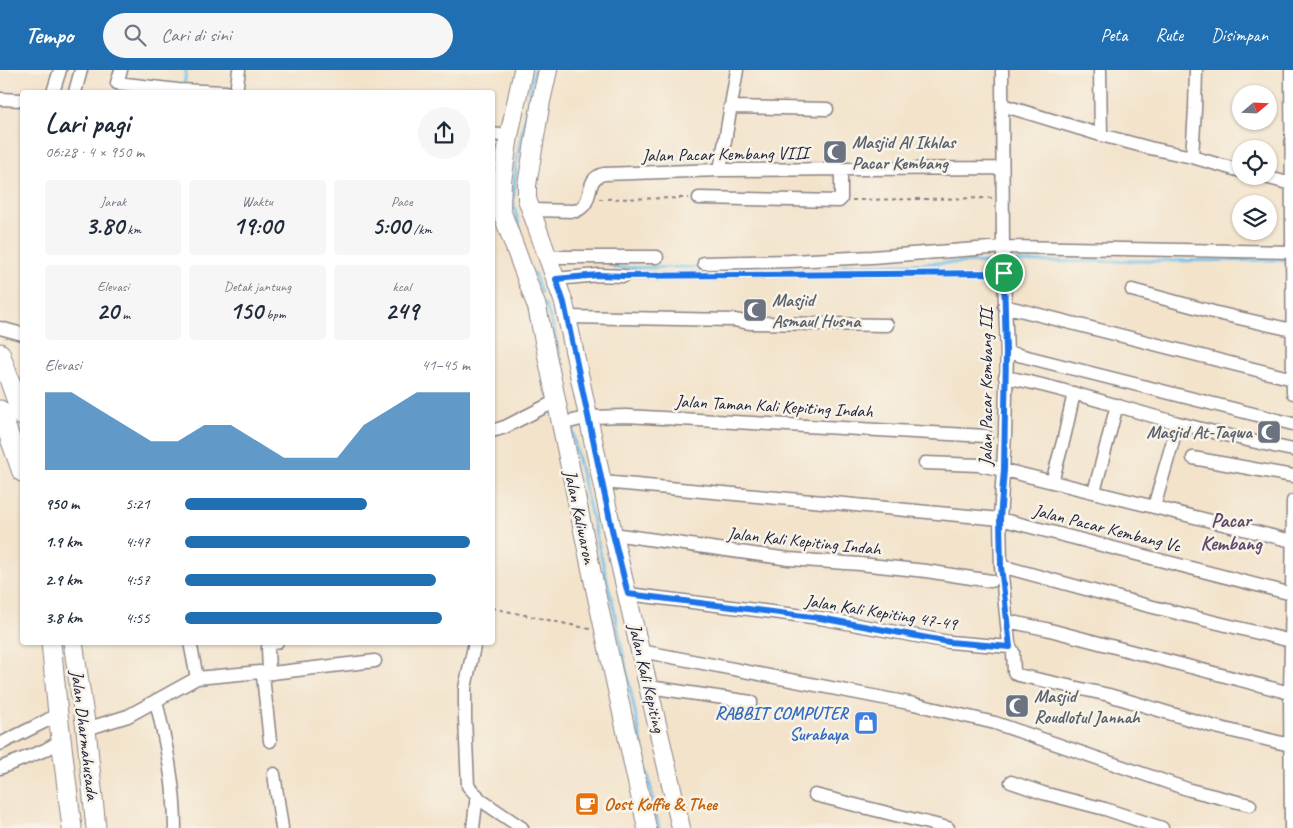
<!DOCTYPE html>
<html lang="id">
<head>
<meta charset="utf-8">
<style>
  body { margin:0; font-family:Caveat,sans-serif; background:#f6f6f7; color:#1f2937; height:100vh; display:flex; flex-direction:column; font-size:19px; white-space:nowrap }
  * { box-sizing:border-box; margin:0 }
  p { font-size:16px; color:#747a83 }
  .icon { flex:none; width:28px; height:28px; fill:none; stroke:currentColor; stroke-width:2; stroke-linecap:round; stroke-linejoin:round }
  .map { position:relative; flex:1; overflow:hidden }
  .sheet { position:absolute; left:20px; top:20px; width:475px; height:555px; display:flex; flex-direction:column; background:#fff; border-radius:5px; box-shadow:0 1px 4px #0004 }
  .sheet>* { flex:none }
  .needle { width:32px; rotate:71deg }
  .controls { position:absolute; left:1232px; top:15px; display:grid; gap:10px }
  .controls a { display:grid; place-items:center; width:45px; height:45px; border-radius:50%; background:#fff; box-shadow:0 1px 4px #0004; font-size:25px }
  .pin { position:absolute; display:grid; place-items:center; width:42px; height:42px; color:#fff; margin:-21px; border:2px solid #fff; border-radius:50%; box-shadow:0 1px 5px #0007 }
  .round { display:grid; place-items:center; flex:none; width:52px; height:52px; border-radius:26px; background:#f6f6f7 }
  .overview { display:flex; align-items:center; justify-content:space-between; height:85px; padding:0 25px }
  h1 { font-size:28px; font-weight:600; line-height:38px }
  .stats { display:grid; grid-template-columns:repeat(3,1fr); gap:8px; height:85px; padding:5px 25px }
  .stats div { display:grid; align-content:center; border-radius:5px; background:#f6f6f7; text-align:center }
  .stats b { font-size:25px; font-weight:600 }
  .stats small { font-size:14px; font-weight:400 }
  .stats p { font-size:14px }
  .chart { height:140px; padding:10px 25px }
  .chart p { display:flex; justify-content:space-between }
  .chart svg { width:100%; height:90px; margin-top:5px; fill:#1f6fb2; opacity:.7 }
  ul { padding:0 25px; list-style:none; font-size:16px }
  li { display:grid; grid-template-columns:80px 60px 1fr; align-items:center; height:38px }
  li i { height:12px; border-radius:6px; background:#1f6fb2 }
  header { display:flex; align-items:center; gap:30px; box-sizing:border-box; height:70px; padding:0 25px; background:#1f6fb2; color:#fff }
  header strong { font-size:24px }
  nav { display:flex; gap:28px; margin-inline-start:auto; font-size:18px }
  .search { width:350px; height:45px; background:#f6f6f7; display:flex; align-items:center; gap:12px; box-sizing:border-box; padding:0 18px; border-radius:28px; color:#747a83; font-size:19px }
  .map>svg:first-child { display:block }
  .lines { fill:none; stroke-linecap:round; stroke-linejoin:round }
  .stream { stroke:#6ec1ea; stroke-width:3 }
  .service-casing { stroke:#8a8283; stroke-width:9 }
  .minor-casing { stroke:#8a8283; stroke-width:15 }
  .secondary-casing { stroke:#8a8283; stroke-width:20 }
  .primary-casing { stroke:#8a8283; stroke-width:21 }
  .path { stroke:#8a8283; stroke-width:2; stroke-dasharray:4 4; stroke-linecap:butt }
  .service { stroke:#fff; stroke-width:6 }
  .minor { stroke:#fff; stroke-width:12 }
  .secondary { stroke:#fff; stroke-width:18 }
  .primary { stroke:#fff; stroke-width:19 }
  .route-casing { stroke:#fff; stroke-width:10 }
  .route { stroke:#1a73e8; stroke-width:6 }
  .labels { text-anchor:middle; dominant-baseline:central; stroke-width:5; stroke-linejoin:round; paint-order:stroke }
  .worship-label { font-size:18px; font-weight:bold; fill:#5b616d; stroke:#f7f3e8; text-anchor:start }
  .street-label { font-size:18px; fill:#22223b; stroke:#f7f3e8 }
  .shop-label { font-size:18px; font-weight:bold; fill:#366cbe; stroke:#f7f3e8; text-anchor:end }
  .food-label { font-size:18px; font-weight:bold; fill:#c56008; stroke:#f7f3e8; text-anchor:start }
  .quarter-label { font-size:20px; font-weight:bold; fill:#604a6c; stroke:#f7f3e8 }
</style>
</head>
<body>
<header>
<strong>Tempo</strong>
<div class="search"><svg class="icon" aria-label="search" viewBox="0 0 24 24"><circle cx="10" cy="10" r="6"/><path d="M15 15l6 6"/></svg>Cari di sini</div>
<nav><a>Peta</a><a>Rute</a><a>Disimpan</a></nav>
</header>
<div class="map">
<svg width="1293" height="758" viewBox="0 0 1293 758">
  <rect width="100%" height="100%" fill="#f7f3e8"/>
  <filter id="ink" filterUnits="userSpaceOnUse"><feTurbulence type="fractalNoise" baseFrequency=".02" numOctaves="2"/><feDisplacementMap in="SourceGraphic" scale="10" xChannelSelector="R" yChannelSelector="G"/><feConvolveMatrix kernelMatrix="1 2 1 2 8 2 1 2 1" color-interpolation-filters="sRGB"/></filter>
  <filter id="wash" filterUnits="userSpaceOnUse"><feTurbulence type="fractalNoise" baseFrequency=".0096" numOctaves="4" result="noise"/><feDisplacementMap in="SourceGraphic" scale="20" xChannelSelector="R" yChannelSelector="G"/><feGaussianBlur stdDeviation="1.12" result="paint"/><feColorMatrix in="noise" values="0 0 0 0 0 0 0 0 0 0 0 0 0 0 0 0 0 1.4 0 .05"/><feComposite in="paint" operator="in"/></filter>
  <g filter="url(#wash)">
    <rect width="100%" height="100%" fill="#f3e3cb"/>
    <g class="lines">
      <!-- stream -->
      <path class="stream" d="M184,17L186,0
        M524,176L513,132L516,94L534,0
        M1006,192L1285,190
        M843,195L1000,192
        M613,198L702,197
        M534,203L541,223
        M545,234L553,256L571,349
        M572,356L576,381L613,535L659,758"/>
    </g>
  </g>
  <g filter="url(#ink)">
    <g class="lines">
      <defs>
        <path id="service" d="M624,206L1004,203"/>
        <path id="minor" d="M121,0L117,13L178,20L226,22
          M1002,0L1003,181L1007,282L1005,364L1000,449L1001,496L1009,574L1013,582L1014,602L1018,605L1109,625L1212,656L1290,675
          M1100,0L1101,65
          M1291,0L1293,323
          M53,22L60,0
          M75,22L81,0
          M236,22L239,0
          M0,29L22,30
          M1002,35L1101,65L1150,78L1192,87L1241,101
          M730,37L827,39
          M492,64L509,66
          M1192,87L1195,39L1196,0
          M720,100L737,0
          M1262,106L1291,114
          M699,128L839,131L841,129V100
          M530,140L576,141C596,133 583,108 604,104L720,100L1002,98
          M548,187H657
          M704,193L790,191L872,187L1003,177L1292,182
          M556,209L598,205L624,206
          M1132,220L1217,243L1292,260
          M1004,236L1293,309
          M567,247L734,250L751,253L887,255
          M0,258L22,264
          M1007,282L1293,354
          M1005,307C1064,318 1121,338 1178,353C1216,363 1255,372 1293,380
          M561,354L589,347L626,346L986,366
          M492,361L505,357L556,331
          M1193,388L1293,406
          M925,393L979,395L1004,400L1292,471
          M603,412L834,433L1000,449L1292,524
          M1052,412L1064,368L1074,323
          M1094,422L1117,335
          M1154,437L1178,353
          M613,464L789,489L860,494L926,501L991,511
          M1001,496L1145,535L1291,571
          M628,524L820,548L949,572L1010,577
          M1007,551L1046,559L1290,623
          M190,572L197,608
          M475,572L465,618V648L468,716L482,731L522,758
          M641,581L914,634L995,653L1190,720L1250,735
          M269,603L268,577L271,574L277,572
          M263,604L375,591
          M649,617L751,632
          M156,631C166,673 175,715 175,758
          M86,659L128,646L197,608L260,602L262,603L263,606L270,671
          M0,674L44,652L58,644
          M0,698L45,680L61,671
          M274,704L282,758
          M1011,712L1043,723L1105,739L1162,758
          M815,725L948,758
          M473,758L477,725
          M1291,758L1290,623L1292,524L1293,431"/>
        <path id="secondary" d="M523,0L509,66L502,111L501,140L537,237L596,523L647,758
          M548,0L541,31L527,115V129L564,233L613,464L681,758"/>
        <path id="primary" d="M0,283L22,346
          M0,340L22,402
          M51,572L58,644L72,758
          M73,572L86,659L96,758"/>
      </defs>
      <!-- service casing -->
      <use href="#service" class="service-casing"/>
      <!-- minor casing -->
      <use href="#minor" class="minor-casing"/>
      <!-- secondary casing -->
      <use href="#secondary" class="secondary-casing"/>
      <!-- primary casing -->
      <use href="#primary" class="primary-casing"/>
      <!-- path -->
      <path class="path" d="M599,129L689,128
        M852,130L992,128
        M492,538L590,559"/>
      <!-- service -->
      <use href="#service" class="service"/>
      <!-- minor -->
      <use href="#minor" class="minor"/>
      <!-- secondary -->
      <use href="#secondary" class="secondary"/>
      <!-- primary -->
      <use href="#primary" class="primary"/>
    </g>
  </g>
  <g class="lines" filter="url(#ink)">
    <defs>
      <path id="route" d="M1004,203L1006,282L1004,400L1000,449L1001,496L1010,577L949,572L820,548L628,524L613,464L564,233L556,209L598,205L624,206Z"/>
    </defs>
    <!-- route casing -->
    <use href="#route" class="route-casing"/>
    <!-- route -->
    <use href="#route" class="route"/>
  </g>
  <!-- icons -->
  <defs>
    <symbol id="mosque-square" viewBox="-11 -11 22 22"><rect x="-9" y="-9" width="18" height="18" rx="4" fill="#6b7280" stroke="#f7f3e8"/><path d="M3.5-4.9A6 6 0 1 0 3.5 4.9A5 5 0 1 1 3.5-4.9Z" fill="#fff"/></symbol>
    <symbol id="shop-square" viewBox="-11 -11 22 22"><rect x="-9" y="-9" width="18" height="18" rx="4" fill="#3f7fe0" stroke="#f7f3e8"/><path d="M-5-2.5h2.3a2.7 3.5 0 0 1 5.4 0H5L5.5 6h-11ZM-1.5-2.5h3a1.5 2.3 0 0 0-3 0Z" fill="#fff"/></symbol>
    <symbol id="cafe-square" viewBox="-11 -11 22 22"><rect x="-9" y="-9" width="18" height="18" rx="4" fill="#e8710a" stroke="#f7f3e8"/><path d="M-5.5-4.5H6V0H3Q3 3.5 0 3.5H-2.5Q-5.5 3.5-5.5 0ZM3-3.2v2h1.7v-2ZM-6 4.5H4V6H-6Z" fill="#fff"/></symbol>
  </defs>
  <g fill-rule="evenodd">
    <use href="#mosque-square" x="821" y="68" width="28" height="28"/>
    <use href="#mosque-square" x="741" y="226" width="28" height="28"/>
    <use href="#mosque-square" x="1255" y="348" width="28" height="28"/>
    <use href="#mosque-square" x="1003" y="622" width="28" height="28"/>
    <use href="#shop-square" x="852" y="639" width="28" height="28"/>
    <use href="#cafe-square" x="573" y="720" width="28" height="28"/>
  </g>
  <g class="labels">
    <!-- worship labels -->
    <g class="worship-label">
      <text x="852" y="72">Masjid Al Ikhlas<tspan x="852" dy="21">Pacar Kembang</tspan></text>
      <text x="772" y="230">Masjid<tspan x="772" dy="21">Asmaul Husna</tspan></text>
      <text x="1252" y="362" text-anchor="end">Masjid At-Taqwa</text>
      <text x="1034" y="626">Masjid<tspan x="1034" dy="21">Roudlotul Jannah</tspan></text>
    </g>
    <!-- street labels -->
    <g class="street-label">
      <text transform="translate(725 84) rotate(-1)">Jalan Pacar Kembang VIII</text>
      <text transform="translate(986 317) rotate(-90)">Jalan Pacar Kembang III</text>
      <text transform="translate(774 336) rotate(3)">Jalan Taman Kali Kepiting Indah</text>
      <text transform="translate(580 447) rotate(78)">Jalan Kaliwaron</text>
      <text transform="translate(1107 458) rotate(14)">Jalan Pacar Kembang Vc</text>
      <text transform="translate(804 471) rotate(6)">Jalan Kali Kepiting Indah</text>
      <text transform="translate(881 542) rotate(9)">Jalan Kali Kepiting 47-49</text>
      <text transform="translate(647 608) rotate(77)">Jalan Kali Kepiting</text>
      <text transform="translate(85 665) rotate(83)">Jalan Dharmahusada</text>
    </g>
    <!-- shop labels -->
    <g class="shop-label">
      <text x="848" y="643">RABBIT COMPUTER<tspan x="848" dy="21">Surabaya</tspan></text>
    </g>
    <!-- food labels -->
    <g class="food-label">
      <text x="604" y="734">Oost Koffie &amp; Thee</text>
    </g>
    <!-- quarter labels -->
    <g class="quarter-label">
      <text x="1231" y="450">Pacar<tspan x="1231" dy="23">Kembang</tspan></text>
    </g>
  </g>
</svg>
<div class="controls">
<a><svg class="needle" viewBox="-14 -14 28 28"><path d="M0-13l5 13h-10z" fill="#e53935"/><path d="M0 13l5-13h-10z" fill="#747a83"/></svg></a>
<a><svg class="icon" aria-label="locate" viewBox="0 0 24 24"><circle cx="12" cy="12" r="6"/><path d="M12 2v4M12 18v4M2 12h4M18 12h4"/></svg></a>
<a><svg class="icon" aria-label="layers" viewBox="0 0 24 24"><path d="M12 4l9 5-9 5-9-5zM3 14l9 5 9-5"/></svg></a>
</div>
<div class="pin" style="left:1004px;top:203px;background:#1e9e55"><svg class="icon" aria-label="arrive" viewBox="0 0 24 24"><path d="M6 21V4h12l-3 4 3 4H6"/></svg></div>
<section class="sheet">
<div class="overview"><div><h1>Lari pagi</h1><p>06:28 · 4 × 950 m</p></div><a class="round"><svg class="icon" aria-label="share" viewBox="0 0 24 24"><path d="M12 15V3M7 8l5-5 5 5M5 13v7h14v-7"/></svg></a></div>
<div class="stats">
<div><p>Jarak</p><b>3.80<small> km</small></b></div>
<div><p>Waktu</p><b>19:00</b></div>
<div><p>Pace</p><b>5:00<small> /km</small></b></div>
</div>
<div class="stats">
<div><p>Elevasi</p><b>20<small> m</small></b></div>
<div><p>Detak jantung</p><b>150<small> bpm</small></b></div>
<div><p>kcal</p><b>249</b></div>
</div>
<div class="chart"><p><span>Elevasi</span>41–45 m</p>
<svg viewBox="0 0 160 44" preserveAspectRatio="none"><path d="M0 44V6L10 6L20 14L30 22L40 30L50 30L60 22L70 22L80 30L90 38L100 38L110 38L120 22L130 14L140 6L150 6L160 6V44z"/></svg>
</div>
<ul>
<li><b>950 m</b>5:21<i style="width:64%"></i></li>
<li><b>1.9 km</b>4:47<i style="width:100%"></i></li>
<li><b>2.9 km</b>4:57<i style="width:88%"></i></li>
<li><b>3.8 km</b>4:55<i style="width:90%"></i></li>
</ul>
</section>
</div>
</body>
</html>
